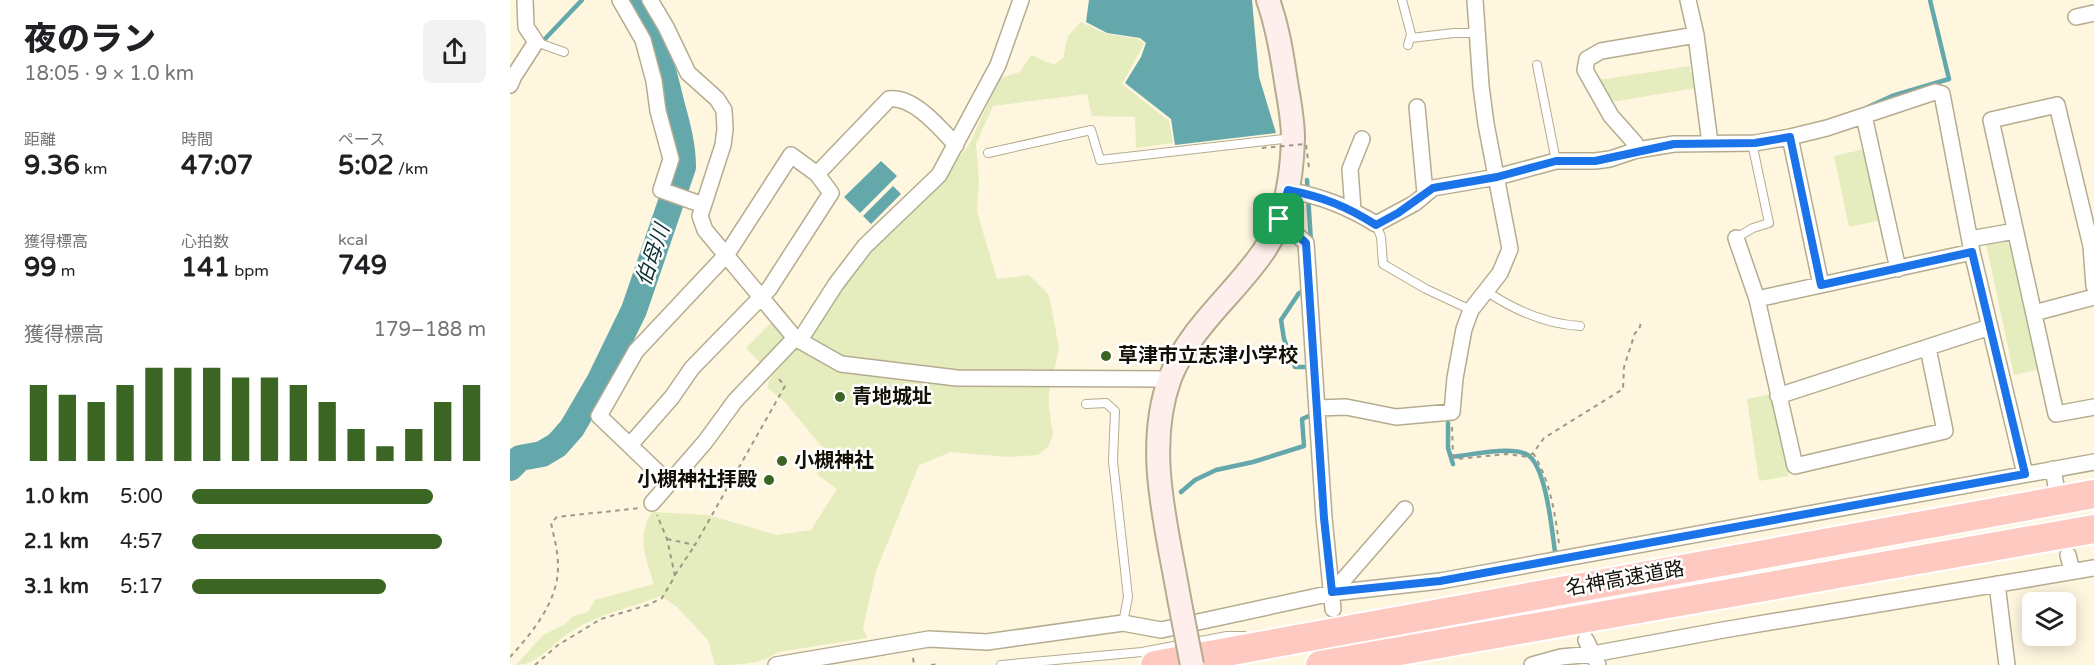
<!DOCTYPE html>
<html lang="ja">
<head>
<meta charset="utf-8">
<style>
  body { margin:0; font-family:"Varela Round","Noto Sans JP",sans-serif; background:#f2f2f2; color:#202124; height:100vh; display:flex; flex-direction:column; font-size:22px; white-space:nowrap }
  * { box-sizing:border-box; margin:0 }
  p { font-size:20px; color:#757577 }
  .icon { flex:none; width:33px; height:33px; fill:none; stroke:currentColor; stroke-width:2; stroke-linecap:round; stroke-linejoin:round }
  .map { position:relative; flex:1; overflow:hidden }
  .side { display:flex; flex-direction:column; background:#fff; width:510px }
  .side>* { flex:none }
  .controls { position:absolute; left:1512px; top:592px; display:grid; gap:12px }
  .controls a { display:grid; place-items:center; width:54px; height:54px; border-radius:9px; background:#fff; box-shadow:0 3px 15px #0003; font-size:30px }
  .pin { position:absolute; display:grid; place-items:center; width:51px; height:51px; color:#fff; margin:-26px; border-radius:12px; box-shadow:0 3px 9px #0006 }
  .round { display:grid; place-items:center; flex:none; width:63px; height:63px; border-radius:9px; background:#f2f2f2 }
  .head { display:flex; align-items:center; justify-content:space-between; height:102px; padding:0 24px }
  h1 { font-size:33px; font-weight:800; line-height:45px }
  .figures { display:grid; grid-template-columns:repeat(3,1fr); gap:9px; height:102px; padding:6px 24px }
  .figures div { display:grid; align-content:center }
  .figures b { font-size:26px; font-weight:800 }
  .figures small { font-size:16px; font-weight:400 }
  .figures p { font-size:16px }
  .chart { height:168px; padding:12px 24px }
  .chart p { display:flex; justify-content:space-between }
  .chart svg { width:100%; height:108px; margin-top:6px; stroke:#3b6522; stroke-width:6 }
  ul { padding:0 24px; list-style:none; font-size:20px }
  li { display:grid; grid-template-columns:96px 72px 1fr; align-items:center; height:45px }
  li i { height:15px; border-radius:8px; background:#3b6522 }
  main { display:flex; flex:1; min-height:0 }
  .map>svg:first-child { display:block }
  .green { fill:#e5ecbe }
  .water { fill:#64a8ac }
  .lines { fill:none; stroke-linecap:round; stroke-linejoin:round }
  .stream { stroke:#64a8ac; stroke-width:4.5 }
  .river { stroke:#64a8ac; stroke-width:26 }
  .lane-casing { stroke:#b5ac90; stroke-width:10 }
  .street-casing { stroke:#b5ac90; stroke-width:18 }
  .secondary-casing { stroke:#b5ac90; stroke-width:26 }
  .highway-casing { stroke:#fff; stroke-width:32 }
  .path { stroke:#9e9886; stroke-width:2; stroke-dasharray:4.5 4.5; stroke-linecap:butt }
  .lane { stroke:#fff; stroke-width:8 }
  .street { stroke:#fff; stroke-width:15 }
  .secondary { stroke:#ffefec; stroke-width:22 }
  .highway { stroke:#fec9c0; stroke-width:28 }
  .secondary-bridge-casing { stroke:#b5ac90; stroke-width:26; stroke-linecap:butt }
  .path-bridge { stroke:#9e9886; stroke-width:2; stroke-dasharray:4.5 4.5; stroke-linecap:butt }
  .secondary-bridge { stroke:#ffefec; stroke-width:22 }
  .route-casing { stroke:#fff; stroke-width:12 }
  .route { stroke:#1a73e8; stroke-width:8 }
  .poi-dot { fill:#3b6522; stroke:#fff; stroke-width:2 }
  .labels { text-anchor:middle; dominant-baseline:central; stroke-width:5; stroke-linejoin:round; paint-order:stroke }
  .poi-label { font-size:20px; font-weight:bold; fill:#131006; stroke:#fff; text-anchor:start }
  .street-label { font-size:20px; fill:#131006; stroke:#fff }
  .water-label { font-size:21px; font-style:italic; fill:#0e3133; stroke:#fff }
</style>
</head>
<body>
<main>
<section class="side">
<div class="head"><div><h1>夜のラン</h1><p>18:05 · 9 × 1.0 km</p></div><a class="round"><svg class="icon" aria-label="share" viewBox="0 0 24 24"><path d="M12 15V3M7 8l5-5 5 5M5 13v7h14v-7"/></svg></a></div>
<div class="figures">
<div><p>距離</p><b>9.36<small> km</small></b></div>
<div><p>時間</p><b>47:07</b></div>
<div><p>ペース</p><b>5:02<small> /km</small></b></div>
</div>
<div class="figures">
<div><p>獲得標高</p><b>99<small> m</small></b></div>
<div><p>心拍数</p><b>141<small> bpm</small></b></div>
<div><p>kcal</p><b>749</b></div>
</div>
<div class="chart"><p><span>獲得標高</span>179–188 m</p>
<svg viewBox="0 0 160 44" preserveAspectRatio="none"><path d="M5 44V13M15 44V17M25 44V20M35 44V13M45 44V6M55 44V6M65 44V6M75 44V10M85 44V10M95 44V13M105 44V20M115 44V31M125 44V38M135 44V31M145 44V20M155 44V13"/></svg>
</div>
<ul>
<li><b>1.0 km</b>5:00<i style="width:82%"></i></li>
<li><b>2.1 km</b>4:57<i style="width:85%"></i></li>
<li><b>3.1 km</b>5:17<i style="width:66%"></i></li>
</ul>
</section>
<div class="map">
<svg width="1584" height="665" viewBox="0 0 1584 665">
  <rect width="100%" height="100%" fill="#fef6de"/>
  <!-- green -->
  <path class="green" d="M571,22L596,34L629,39L634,44L612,84L659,121L663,143L626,148L625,117L582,116L577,94L483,106L466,144L469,181L467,212L487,279L519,275L539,295L549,348L539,393V408L543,435L539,446L528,455L498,457L441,452L409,465L366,571L353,628L357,638L268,652C249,665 228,665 205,665L198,640L168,608L151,596C118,609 81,615 52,638C38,649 25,665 6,665L33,635L55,624L63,616L78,612L85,600L144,584C136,557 126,538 142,512L198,515L267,535L301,530L327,489L307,474L313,448L273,400L258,388L259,380L311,319L349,267L380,230L415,199L459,145L490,78L510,72L521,55L544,65L553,58L558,36Z
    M1180,66V72H1184L1186,88L1101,102L1089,80Z
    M1355,149L1371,220L1339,227L1324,156Z
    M1493,240L1501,246L1531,369L1504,375L1476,244Z
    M264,320L276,334L275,339L250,363L236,348Z
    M1262,394L1279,476L1249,481L1237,399Z"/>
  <!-- water -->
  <path class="water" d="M579,0H742L749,77L766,133L665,145L661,119L615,83L631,57L636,43L630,38L597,33L576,22Z
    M371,161L387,176L350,213L334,197Z
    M383,186L391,194L361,224L353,216Z"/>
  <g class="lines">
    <!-- stream -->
    <path class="stream" d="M33,41L72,0
      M1358,107L1382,96L1439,79L1420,0
      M797,180L801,242
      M796,290L789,293L771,320L774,339L785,367H798V370
      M938,423V448L943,464
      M941,457C960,455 999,446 1016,454C1036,463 1042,531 1045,552
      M671,492L685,480L706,470L743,462L794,446L792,419L801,415V411"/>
    <!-- river -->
    <path class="river" d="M0,468L10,458L32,454L47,445L62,428L90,380L124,310L173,167C173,145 167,124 161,102C153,67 143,33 126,0"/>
    <defs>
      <path id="lane" d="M892,0L901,34L898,45
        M901,38L944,33H968
        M26,42L54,52
        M1027,65L1046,161
        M478,153L581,130L590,160L782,138
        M866,224L871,237L873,264L916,289L961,310
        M1226,238L1243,228L1259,223L1242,143
        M976,291C1004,310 1036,324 1070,326
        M576,404L596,403L605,411L603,461L618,597L613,623
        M491,665L632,652L717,636H734"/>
      <path id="street" d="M110,0L133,40L144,81L148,111L161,159L151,190L193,205
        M140,0L156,27L178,73L207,99L214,110L215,129L213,145L190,216L195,230L285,338L331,364L447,378L660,379
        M1178,0L1186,35L1200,143
        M1566,17L1584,13
        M0,85L4,76L26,42L16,27L15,0
        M907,107L915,193
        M1354,116L1388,269
        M1280,137L1311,285
        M1127,150L1125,143L1101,116L1075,70L1077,59L1091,51L1186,35
        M307,174L379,99C403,95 431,129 446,145
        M778,190C813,197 836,206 866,224L905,203L923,188L987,177L1046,161H1085L1100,159L1127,150L1164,144L1245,143L1280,137L1317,128L1425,92L1432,94L1462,252L1515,474
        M843,210L840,169L852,139
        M769,219L796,243L814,518L823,609
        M1226,238L1247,299L1285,466L1435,431L1418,348
        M1460,239L1505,231
        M1584,286L1581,246L1547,105L1481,120L1546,414L1584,407
        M1247,299L1462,252
        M1524,313L1584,297
        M290,340L326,284L355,246L429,175L488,65L511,0
        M1268,396L1480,327
        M807,408L836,407L886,417L942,412L945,378L954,329L961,310L990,273L1000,249L976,124L971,86L965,0
        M120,445L162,397L182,368L259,289L321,193L307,174L281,155L217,254L126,351L89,416L159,483
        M1543,469L1546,486
        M142,503L195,442L225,401L285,338
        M1558,555L1562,571
        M1487,584L1497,665
        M822,593L895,509
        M1076,640L1088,665
        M266,665L419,639L477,642L613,623L651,630L822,593L930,581L1584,462
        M1022,665L1051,657L1083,654L1213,630L1584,568"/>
      <path id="secondary" d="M669,598C657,527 634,449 660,378C679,329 721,297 751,255C775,223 782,177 783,138C783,117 778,96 775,75C771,49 767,25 758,0"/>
      <path id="highway" d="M645,665L1584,494
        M810,665L1584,529"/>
    </defs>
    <!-- lane casing -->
    <use href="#lane" class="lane-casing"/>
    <!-- street casing -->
    <use href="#street" class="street-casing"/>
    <!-- secondary casing -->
    <use href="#secondary" class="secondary-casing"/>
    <!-- highway casing -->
    <use href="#highway" class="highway-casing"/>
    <!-- path -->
    <path class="path" d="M942,427L943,455L946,459L997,454L1018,457L1023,453L1034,438L1113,389L1114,367L1125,333L1129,330L1131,322
      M1023,453C1040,480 1045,513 1049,544
      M157,539L185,545L275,386L268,378
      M165,575L185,545
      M0,657C23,632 49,600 48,565C48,551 44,537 41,523L47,517L130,508
      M403,658L404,665
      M25,665L48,645L91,619L138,605L152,598L165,576L157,539L147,515
      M421,665L429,664"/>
    <!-- lane -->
    <use href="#lane" class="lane"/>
    <!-- street -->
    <use href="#street" class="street"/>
    <!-- secondary -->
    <use href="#secondary" class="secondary"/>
    <!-- highway -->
    <use href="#highway" class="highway"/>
    <defs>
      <path id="secondary-bridge" d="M669,598L682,665"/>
    </defs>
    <!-- secondary-bridge casing -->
    <use href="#secondary-bridge" class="secondary-bridge-casing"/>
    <!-- path-bridge -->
    <path class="path-bridge" d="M752,148L796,144L799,168"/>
    <!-- secondary-bridge -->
    <use href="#secondary-bridge" class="secondary-bridge"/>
  </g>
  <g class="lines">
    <defs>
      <path id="route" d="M1280,137L1311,285L1462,252L1515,474L930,581L822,592L814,518L796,243L769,219L778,190C813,197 836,206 866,225L888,213L923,188L987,177L1046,161H1085L1164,144L1245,143Z"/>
    </defs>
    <!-- route casing -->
    <use href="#route" class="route-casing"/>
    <!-- route -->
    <use href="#route" class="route"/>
  </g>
  <!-- markers -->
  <g class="poi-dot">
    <circle cx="596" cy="356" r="6"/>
    <circle cx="330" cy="397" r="6"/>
    <circle cx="272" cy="461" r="6"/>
    <circle cx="259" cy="480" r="6"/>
  </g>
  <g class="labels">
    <!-- poi labels -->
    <g class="poi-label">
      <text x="608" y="356">草津市立志津小学校</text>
      <text x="342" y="397">青地城址</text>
      <text x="284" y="461">小槻神社</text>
      <text x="247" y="480" text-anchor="end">小槻神社拝殿</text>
    </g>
    <!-- street labels -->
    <g class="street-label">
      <text transform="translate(1115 579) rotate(-10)">名神高速道路</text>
    </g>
    <!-- water labels -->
    <g class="water-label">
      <text transform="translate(143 255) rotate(-71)">伯母川</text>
    </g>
  </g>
</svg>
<div class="controls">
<a><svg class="icon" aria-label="layers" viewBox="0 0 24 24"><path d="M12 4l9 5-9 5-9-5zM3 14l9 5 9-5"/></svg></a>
</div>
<div class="pin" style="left:769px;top:219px;background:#1e9e55"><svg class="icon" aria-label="arrive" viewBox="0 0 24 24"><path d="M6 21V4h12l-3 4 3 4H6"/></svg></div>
</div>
</main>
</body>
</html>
